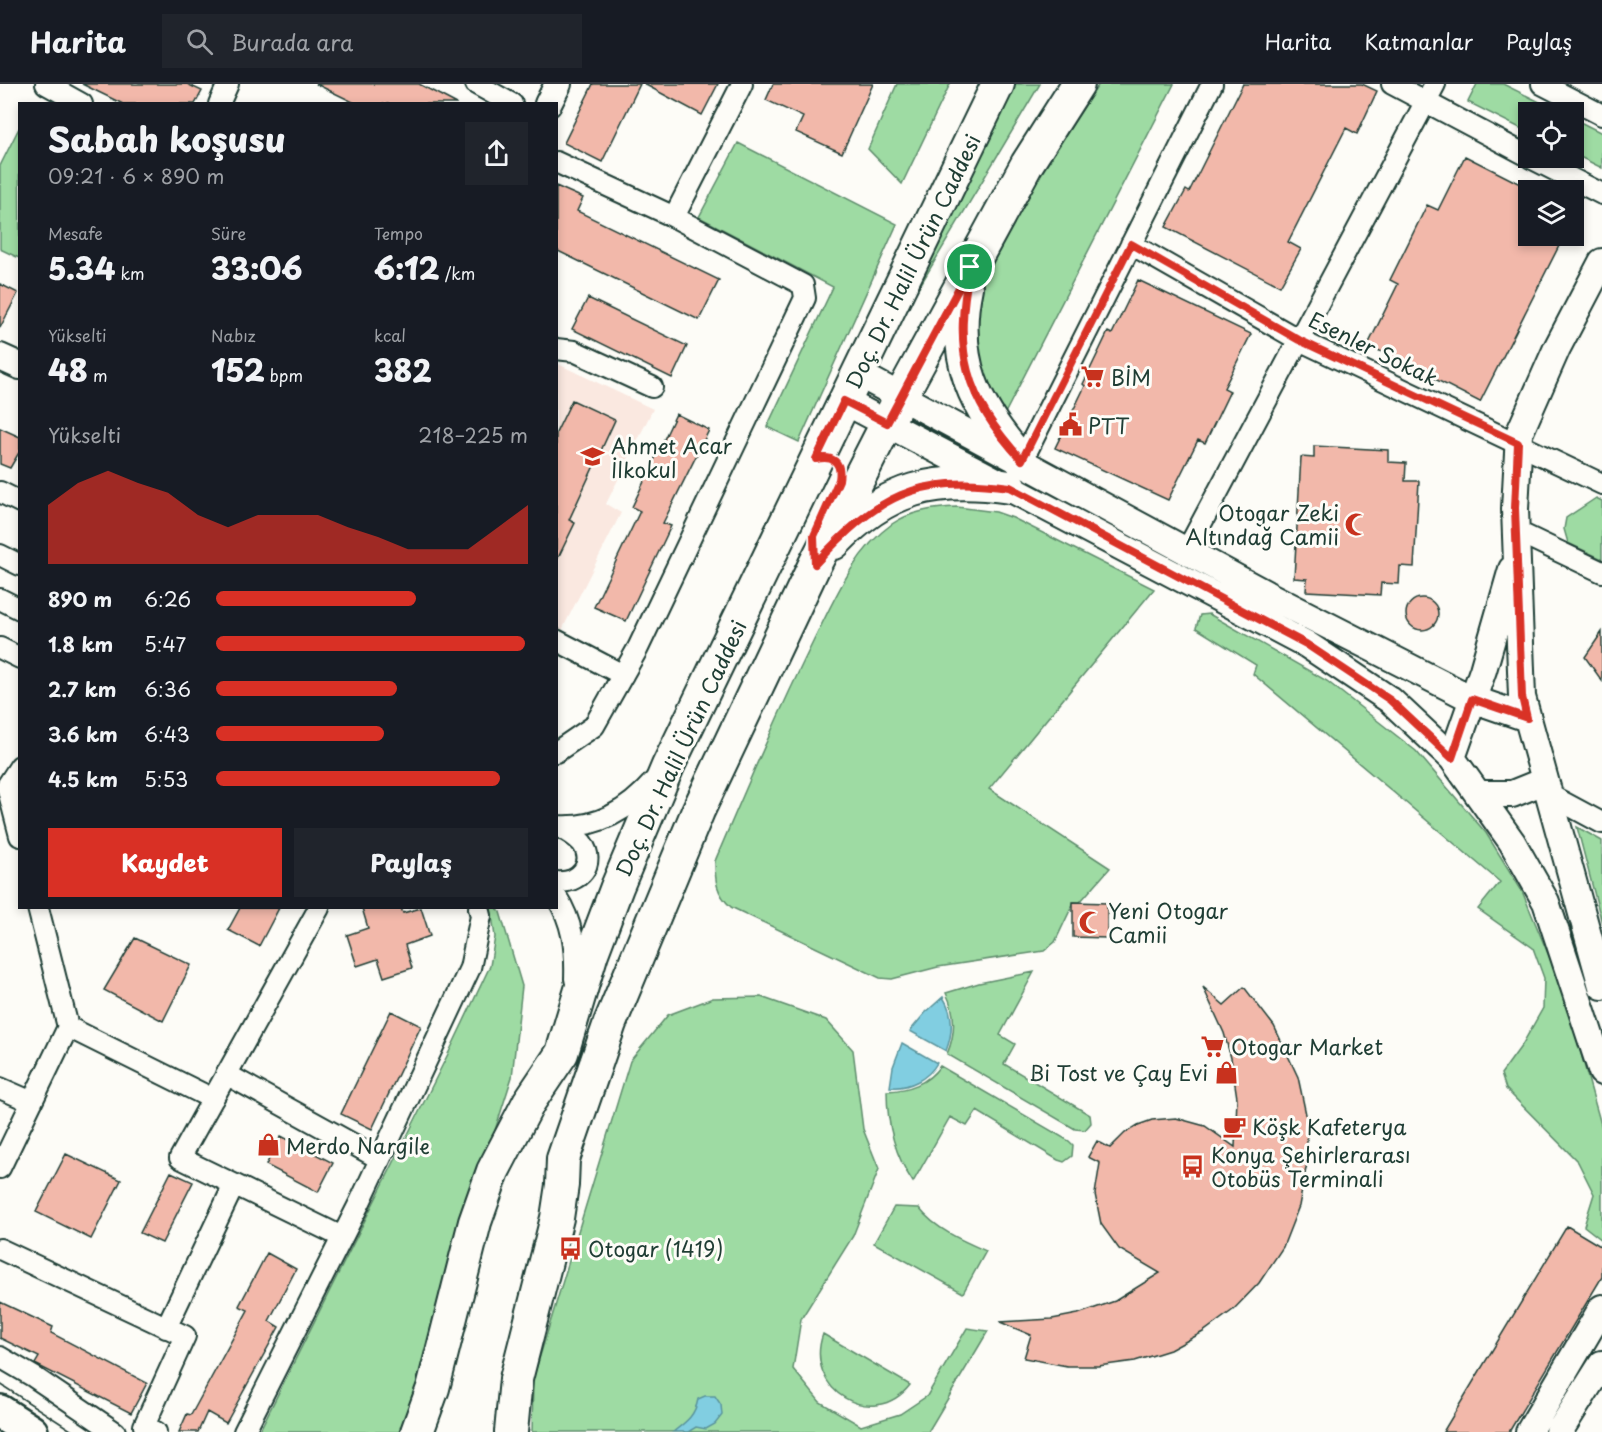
<!DOCTYPE html>
<html lang="tr">
<head>
<meta charset="utf-8">
<style>
  body { margin:0; font-family:"Playpen Sans",sans-serif; background:#20242c; color:#f1f3f6; height:100vh; display:flex; flex-direction:column; font-size:22px; white-space:nowrap }
  * { box-sizing:border-box; margin:0 }
  p { font-size:20px; color:#9ea1a6 }
  .icon { flex:none; width:33px; height:33px; fill:none; stroke:currentColor; stroke-width:2; stroke-linecap:round; stroke-linejoin:round }
  .map { position:relative; flex:1; overflow:hidden }
  .details { position:absolute; left:18px; top:18px; width:540px; height:807px; display:flex; flex-direction:column; background:#171b24; border-radius:0px; box-shadow:0 3px 9px #0003 }
  .details>* { flex:none }
  .controls { position:absolute; left:1518px; top:18px; display:grid; gap:12px }
  .controls a { display:grid; place-items:center; width:66px; height:66px; border-radius:0px; background:#171b24; box-shadow:0 3px 9px #0003; font-size:30px }
  .pin { position:absolute; display:grid; place-items:center; width:51px; height:51px; color:#fff; margin:-26px; border:3px solid #fff; border-radius:50%; box-shadow:0 2px 6px #0007 }
  .round { display:grid; place-items:center; flex:none; width:63px; height:63px; border-radius:0px; background:#20242c }
  .headline { display:flex; align-items:center; justify-content:space-between; height:102px; padding:0 30px }
  h1 { font-size:33px; font-weight:800; line-height:45px }
  .stats { display:grid; grid-template-columns:repeat(3,1fr); gap:9px; height:102px; padding:6px 30px }
  .stats div { display:grid; align-content:center }
  .stats b { font-size:30px; font-weight:800 }
  .stats small { font-size:16px; font-weight:400 }
  .stats p { font-size:16px }
  .chart { height:168px; padding:12px 30px }
  .chart p { display:flex; justify-content:space-between }
  .chart svg { width:100%; height:108px; margin-top:6px; fill:#d93025; opacity:.7 }
  .cta { display:flex; gap:12px; margin-top:auto; padding:12px 30px }
  .cta a { flex:1; height:69px; border-radius:0px; background:#d93025; color:#fff; font-size:24px; font-weight:800; line-height:69px; text-align:center }
  .cta a+a { background:#20242c; color:#f1f3f6 }
  ul { padding:0 30px; list-style:none; font-size:20px }
  li { display:grid; grid-template-columns:96px 72px 1fr; align-items:center; height:45px }
  li i { height:15px; border-radius:8px; background:#d93025 }
  header { display:flex; align-items:center; gap:36px; box-sizing:border-box; height:84px; padding:0 30px; background:#171b24; border-bottom:2px solid #363941 }
  header strong { font-size:28px }
  nav { display:flex; gap:33px; margin-inline-start:auto; font-size:21px }
  .search { width:420px; height:54px; background:#20242c; display:flex; align-items:center; gap:15px; box-sizing:border-box; padding:0 21px; border-radius:0px; color:#9ea1a6; font-size:22px }
  .map>svg:first-child { display:block }
  .built { fill:#fae8e0 }
  .green { fill:#9edba3; stroke:#5e8c6c; stroke-width:1.5 }
  .water { fill:#81cee1; stroke:#5a949c; stroke-width:1.5 }
  .building { fill:#f2b8aa; stroke:#1f3d34; stroke-width:1.5 }
  .lines { fill:none; stroke-linecap:round; stroke-linejoin:round }
  .minor-casing { stroke:#1f3d34; stroke-width:24 }
  .tertiary-casing { stroke:#1f3d34; stroke-width:30 }
  .primary-casing { stroke:#1f3d34; stroke-width:36 }
  .trunk-casing { stroke:#1f3d34; stroke-width:38 }
  .minor { stroke:#fdfcf7; stroke-width:20 }
  .tertiary { stroke:#fdfcf7; stroke-width:26 }
  .primary { stroke:#fdfcf7; stroke-width:32 }
  .trunk { stroke:#fdfcf7; stroke-width:33 }
  .tram { stroke:#1f3d34; stroke-width:1.5 }
  .route-casing { stroke:#fff; stroke-width:12 }
  .route { stroke:#d93025; stroke-width:8 }
  .labels { text-anchor:middle; dominant-baseline:central; stroke-width:6; stroke-linejoin:round; paint-order:stroke }
  .street-label { font-size:21px; fill:#1f3d34; stroke:#fdfcf7 }
  .poi-label { font-size:21px; fill:#1f3d34; stroke:#fdfcf7; text-anchor:start }
</style>
</head>
<body>
<header>
<strong>Harita</strong>
<div class="search"><svg class="icon" aria-label="search" viewBox="0 0 24 24"><circle cx="10" cy="10" r="6"/><path d="M15 15l6 6"/></svg>Burada ara</div>
<nav><a>Harita</a><a>Katmanlar</a><a>Paylaş</a></nav>
</header>
<div class="map">
<svg width="1602" height="1348" viewBox="0 0 1602 1348">
  <rect width="100%" height="100%" fill="#fdfcf7"/>
  <filter id="ink" filterUnits="userSpaceOnUse"><feTurbulence type="fractalNoise" baseFrequency=".0167" numOctaves="2"/><feDisplacementMap in="SourceGraphic" scale="12" xChannelSelector="R" yChannelSelector="G"/><feConvolveMatrix kernelMatrix="1 2 1 2 8 2 1 2 1" color-interpolation-filters="sRGB"/></filter>
  <g filter="url(#ink)">
    <!-- built -->
    <path class="built" d="M556,279L653,325L606,420L621,429L560,550L556,548Z"/>
    <!-- green -->
    <path class="green" d="M897,0H950L902,100L868,65Z
      M1007,0H1040L915,210L918,196Z
      M1099,0H1174L1000,339L986,322L972,240L982,187L1007,139Z
      M1477,0H1503L1560,28H1528V48L1468,18Z
      M1574,35L1602,49V84L1574,70Z
      M19,44L20,174H19L0,165V82Z
      M738,59L897,140L799,358L767,343L833,203L699,133Z
      M1596,414L1602,417V475L1568,459L1564,445L1566,434Z
      M957,423L996,428L1013,434L1154,505L989,705L1110,784L1080,818H1074L1055,858L1044,867L938,883L892,895L880,894L731,823C716,809 715,797 715,777C747,702 778,629 814,556C834,516 854,467 892,440C911,427 934,424 957,423Z
      M1209,530L1327,597L1416,667L1486,749L1522,807L1563,906L1602,1044V1156L1584,1142L1594,1110L1578,1078L1506,1005L1501,990L1522,961L1543,924L1544,894L1533,864L1478,825L1500,798L1253,590L1256,581L1196,544L1200,531Z
      M1577,743L1602,757V839Z
      M491,824H497L500,828L522,902L512,993L473,1115L407,1348H259L451,964L490,882L495,853Z
      M1034,888L1000,951L1015,960L1004,980L1090,1031L1091,1039L1085,1046L1075,1045L947,970C956,949 956,929 946,909L979,899Z
      M761,913L826,936L853,966L863,1045L879,1085L853,1152L801,1235L793,1285L820,1318L861,1342L900,1330L927,1312L967,1244L988,1247L928,1348H532L533,1295L630,977L668,931L713,914Z
      M940,982L1069,1057L1073,1061L1072,1072L1064,1078L1058,1076L977,1027L967,1042L950,1033L913,1098C894,1070 887,1041 887,1007C909,1006 927,1000 940,982Z
      M894,1123L919,1124C935,1145 963,1157 986,1167L963,1209L874,1159Z
      M823,1250L910,1301C873,1348 803,1306 823,1250Z"/>
    <!-- water -->
    <path class="water" d="M943,913C954,930 953,949 946,967L910,947L925,929Z
      M902,959L937,979C928,995 908,1005 890,1003L893,983Z
      M705,1312H715L721,1321L722,1331L715,1340L706,1345L696,1343L688,1348H673C686,1338 695,1332 698,1315Z"/>
    <!-- building -->
    <path class="building" d="M82,0H187L202,7L195,20H123Z
      M316,0H419L457,20H357Z
      M593,0H640L602,78L564,59Z
      M644,0H718L702,31Z
      M773,0H873L842,69L796,48L803,33L766,16Z
      M1243,0H1362L1377,7L1357,50L1346,44L1288,158L1301,165L1280,202L1166,143L1186,106L1189,108Z
      M1465,72L1528,104V152H1564L1480,318L1368,261L1398,200L1390,196L1427,121L1438,126Z
      M556,102L583,114L577,127L719,196L699,236L556,166Z
      M1138,196L1251,250L1224,304L1230,307L1205,359L1198,356L1168,416L1055,364L1085,302L1083,300L1108,248L1112,250Z
      M0,200L18,209L0,244Z
      M588,214L687,262L672,294L572,245Z
      M572,316L615,336L569,436L575,439L556,478V349Z
      M676,330L709,346L663,439L671,442L626,537L594,523L640,427L632,423Z
      M0,344L20,353V367L10,384L0,380Z
      M1314,362L1388,366V378L1406,379L1405,397H1419L1414,483L1400,482L1399,500L1381,499L1380,511L1306,507L1307,495L1294,494L1301,373L1314,374Z
      M1406 530a16 16 0 1 1 32 0a16 16 0 1 1-32 0Z
      M1602,548V597L1585,573Z
      M1073,818L1107,819V854L1073,853Z
      M240,824H279L259,862L228,846Z
      M362,824H401L403,829L421,824L430,852L405,861L412,884L384,893L378,875L357,882L347,851L368,844Z
      M135,854L191,881L163,937L104,906Z
      M1203,903L1224,921L1244,903L1274,942L1298,993L1307,1035V1079L1299,1122L1283,1163L1259,1199L1233,1226L1203,1248L1170,1266L1135,1277L1098,1282H1067L1024,1274L1031,1251L1000,1238L1052,1235L1078,1230L1115,1217L1160,1189L1119,1165L1101,1140L1095,1110L1100,1079L1088,1073L1097,1057L1110,1064L1125,1049L1138,1041L1152,1036L1176,1034L1205,1042L1235,1063L1237,1014L1231,974L1224,949Z
      M391,927L421,942L372,1045L341,1030Z
      M281,1052L333,1079L318,1108L266,1081Z
      M66,1070L121,1096L91,1155L36,1128Z
      M171,1088L193,1098L162,1159L140,1149Z
      M1567,1142L1602,1163V1193L1509,1348H1443Z
      M267,1169L296,1185L269,1237L279,1243L226,1339L207,1328L198,1348H179L187,1330L191,1331L248,1226L239,1222Z
      M0,1218L53,1243L51,1249L147,1299L131,1329L35,1280L39,1273L0,1254Z"/>
    <g class="lines">
      <defs>
        <path id="minor" d="M46,0L82,20
          M476,0L512,20
          M1392,0L1528,72
          M1542,0L1602,31
          M219,20L228,0
          M1531,74L1602,110
          M556,78L670,131L803,201L805,214L638,564L594,642L556,668
          M674,133L742,0
          M1131,160L1299,256L1602,400
          M556,265L574,267L652,303
          M1022,377L1212,0
          M0,408L20,418
          M1516,447L1602,488
          M1186,468L1435,0
          M0,471L20,481
          M0,515L20,525
          M556,556L623,591
          M0,564L20,574
          M20,682L7,702L20,752
          M1548,710L1602,739
          M556,742C597,745 628,727 654,697
          M556,798C579,800 597,780 582,759C576,752 567,747 559,743
          M556,812C573,838 576,865 575,895
          M319,824L180,1074L342,1153
          M68,943L213,1015
          M226,990L380,1075
          M0,1004L32,1018
          M0,1084L68,943L38,824
          M0,1165L185,1252L144,1342L156,1348
          M166,1244L234,1101
          M0,1273L34,1293L115,1348
          M244,1348L360,1118L470,884L481,832L479,824"/>
        <path id="tertiary" d="M548,20L558,0
          M1602,178L1557,264L1519,350L1515,425L1522,613L1602,902
          M0,273L20,282
          M857,289L1266,510L1472,615L1527,634
          M844,317L1306,560L1390,616L1452,674L1512,758L1546,818L1602,988
          M1452,674L1483,586L1512,485
          M1478,710H1512L1544,697
          M1529,1348L1602,1224
          M1559,1348L1602,1280"/>
        <path id="primary" d="M966,203C951,275 974,324 1022,377
          M834,459C887,403 935,392 1010,403
          M417,1348L433,1304L475,1138L493,1087L529,1018L562,969L592,869L617,803L668,682L998,0
          M511,1348L516,1295L557,1134L562,1101L563,1075L610,939L698,727L815,480L901,312L1027,80L1078,0"/>
        <path id="trunk" d="M0,1328L31,1348"/>
      </defs>
      <!-- minor casing -->
      <use href="#minor" class="minor-casing"/>
      <!-- tertiary casing -->
      <use href="#tertiary" class="tertiary-casing"/>
      <!-- primary casing -->
      <use href="#primary" class="primary-casing"/>
      <!-- trunk casing -->
      <use href="#trunk" class="trunk-casing"/>
      <!-- minor -->
      <use href="#minor" class="minor"/>
      <!-- tertiary -->
      <use href="#tertiary" class="tertiary"/>
      <!-- primary -->
      <use href="#primary" class="primary"/>
      <!-- trunk -->
      <use href="#trunk" class="trunk"/>
      <!-- tram -->
      <path class="tram" d="M0,1300L74,1348"/>
    </g>
  </g>
  <g class="lines" filter="url(#ink)">
    <defs>
      <path id="route" d="M1131,160L1299,256L1518,359L1515,424L1522,613L1527,634L1472,615L1452,674L1390,616L1306,560L1010,403C916,390 878,412 815,480L814,452L839,396C842,378 833,371 816,375L844,317L887,339L970,183C953,267 964,313 1022,376Z"/>
    </defs>
    <!-- route casing -->
    <use href="#route" class="route-casing"/>
    <!-- route -->
    <use href="#route" class="route"/>
  </g>
  <!-- icons -->
  <defs>
    <symbol id="supermarket-bare" viewBox="-9 -9 18 18"><path d="M-6-5.5h2.5l.6 2H6L4.5 2H-2.5L-4.4-4H-6ZM-1.5 3.2a1.3 1.3 0 1 0 .1 0ZM3 3.2a1.3 1.3 0 1 0 .1 0Z" fill="#c8321e" stroke="#fdfcf7" stroke-width="2.5" paint-order="stroke"/></symbol>
    <symbol id="civic-bare" viewBox="-9 -9 18 18"><path d="M-.6-6.5H3V-4.5H.6V-3L4-1V1h2V6H-6V1h2V-1L-.6-3ZM-1.2 2.5V6h2.4V2.5Z" fill="#c8321e" stroke="#fdfcf7" stroke-width="2.5" paint-order="stroke"/></symbol>
    <symbol id="school-bare" viewBox="-9 -9 18 18"><path d="M0-5L7-2L0 1L-7-2ZM-4 1L0 2.5L4 1V4Q0 6-4 4Z" fill="#c8321e" stroke="#fdfcf7" stroke-width="2.5" paint-order="stroke"/></symbol>
    <symbol id="mosque-bare" viewBox="-9 -9 18 18"><path d="M3.5-4.9A6 6 0 1 0 3.5 4.9A5 5 0 1 1 3.5-4.9Z" fill="#c8321e" stroke="#fdfcf7" stroke-width="2.5" paint-order="stroke"/></symbol>
    <symbol id="shop-bare" viewBox="-9 -9 18 18"><path d="M-5-2.5h2.3a2.7 3.5 0 0 1 5.4 0H5L5.5 6h-11ZM-1.5-2.5h3a1.5 2.3 0 0 0-3 0Z" fill="#c8321e" stroke="#fdfcf7" stroke-width="2.5" paint-order="stroke"/></symbol>
    <symbol id="cafe-bare" viewBox="-9 -9 18 18"><path d="M-5.5-4.5H6V0H3Q3 3.5 0 3.5H-2.5Q-5.5 3.5-5.5 0ZM3-3.2v2h1.7v-2ZM-6 4.5H4V6H-6Z" fill="#c8321e" stroke="#fdfcf7" stroke-width="2.5" paint-order="stroke"/></symbol>
    <symbol id="bus-bare" viewBox="-9 -9 18 18"><path d="M-5-6H5V4H4V6H2V4H-2V6H-4V4H-5ZM-3.5-4V0h7V-4ZM-3.5 1.2v1.5H-2V1.2ZM2 1.2v1.5H3.5V1.2Z" fill="#c8321e" stroke="#fdfcf7" stroke-width="2.5" paint-order="stroke"/></symbol>
  </defs>
  <g fill-rule="evenodd">
    <use href="#supermarket-bare" x="1076" y="276" width="33" height="33"/>
    <use href="#civic-bare" x="1054" y="324" width="33" height="33"/>
    <use href="#school-bare" x="576" y="356" width="33" height="33"/>
    <use href="#mosque-bare" x="1340" y="424" width="33" height="33"/>
    <use href="#mosque-bare" x="1074" y="822" width="33" height="33"/>
    <use href="#supermarket-bare" x="1196" y="946" width="33" height="33"/>
    <use href="#shop-bare" x="1210" y="972" width="33" height="33"/>
    <use href="#cafe-bare" x="1218" y="1026" width="33" height="33"/>
    <use href="#shop-bare" x="252" y="1044" width="33" height="33"/>
    <use href="#bus-bare" x="1176" y="1066" width="33" height="33"/>
    <use href="#bus-bare" x="554" y="1148" width="33" height="33"/>
  </g>
  <g class="labels">
    <!-- street labels -->
    <g class="street-label">
      <text transform="translate(912 177) rotate(-64)">Doç. Dr. Halil Ürün Caddesi</text>
      <text transform="translate(1374 264) rotate(26)">Esenler Sokak</text>
      <text transform="translate(680 664) rotate(-65)">Doç. Dr. Halil Ürün Caddesi</text>
    </g>
    <!-- poi labels -->
    <g class="poi-label">
      <text x="1111" y="293">BİM</text>
      <text x="1088" y="341">PTT</text>
      <text x="611" y="361">Ahmet Acar<tspan x="611" dy="24">İlkokul</tspan></text>
      <text x="1339" y="428" text-anchor="end">Otogar Zeki<tspan x="1339" dy="24">Altındağ Camii</tspan></text>
      <text x="1108" y="826">Yeni Otogar<tspan x="1108" dy="24">Camii</tspan></text>
      <text x="1231" y="962">Otogar Market</text>
      <text x="1208" y="988" text-anchor="end">Bi Tost ve Çay Evi</text>
      <text x="1252" y="1042">Köşk Kafeterya</text>
      <text x="286" y="1061">Merdo Nargile</text>
      <text x="1211" y="1070">Konya Şehirlerarası<tspan x="1211" dy="24">Otobüs Terminali</tspan></text>
      <text x="588" y="1164">Otogar (1419)</text>
    </g>
  </g>
</svg>
<div class="controls">
<a><svg class="icon" aria-label="locate" viewBox="0 0 24 24"><circle cx="12" cy="12" r="6"/><path d="M12 2v4M12 18v4M2 12h4M18 12h4"/></svg></a>
<a><svg class="icon" aria-label="layers" viewBox="0 0 24 24"><path d="M12 4l9 5-9 5-9-5zM3 14l9 5 9-5"/></svg></a>
</div>
<div class="pin" style="left:970px;top:183px;background:#1e9e55"><svg class="icon" aria-label="arrive" viewBox="0 0 24 24"><path d="M6 21V4h12l-3 4 3 4H6"/></svg></div>
<section class="details">
<div class="headline"><div><h1>Sabah koşusu</h1><p>09:21 · 6 × 890 m</p></div><a class="round"><svg class="icon" aria-label="share" viewBox="0 0 24 24"><path d="M12 15V3M7 8l5-5 5 5M5 13v7h14v-7"/></svg></a></div>
<div class="stats">
<div><p>Mesafe</p><b>5.34<small> km</small></b></div>
<div><p>Süre</p><b>33:06</b></div>
<div><p>Tempo</p><b>6:12<small> /km</small></b></div>
</div>
<div class="stats">
<div><p>Yükselti</p><b>48<small> m</small></b></div>
<div><p>Nabız</p><b>152<small> bpm</small></b></div>
<div><p>kcal</p><b>382</b></div>
</div>
<div class="chart"><p><span>Yükselti</span>218–225 m</p>
<svg viewBox="0 0 160 44" preserveAspectRatio="none"><path d="M0 44V20L10 11L20 6L30 11L40 15L50 24L60 29L70 24L80 24L90 24L100 29L110 33L120 38L130 38L140 38L150 29L160 20V44z"/></svg>
</div>
<ul>
<li><b>890 m</b>6:26<i style="width:64%"></i></li>
<li><b>1.8 km</b>5:47<i style="width:99%"></i></li>
<li><b>2.7 km</b>6:36<i style="width:58%"></i></li>
<li><b>3.6 km</b>6:43<i style="width:54%"></i></li>
<li><b>4.5 km</b>5:53<i style="width:91%"></i></li>
</ul>
<div class="cta"><a>Kaydet</a><a>Paylaş</a></div>
</section>
</div>
</body>
</html>
